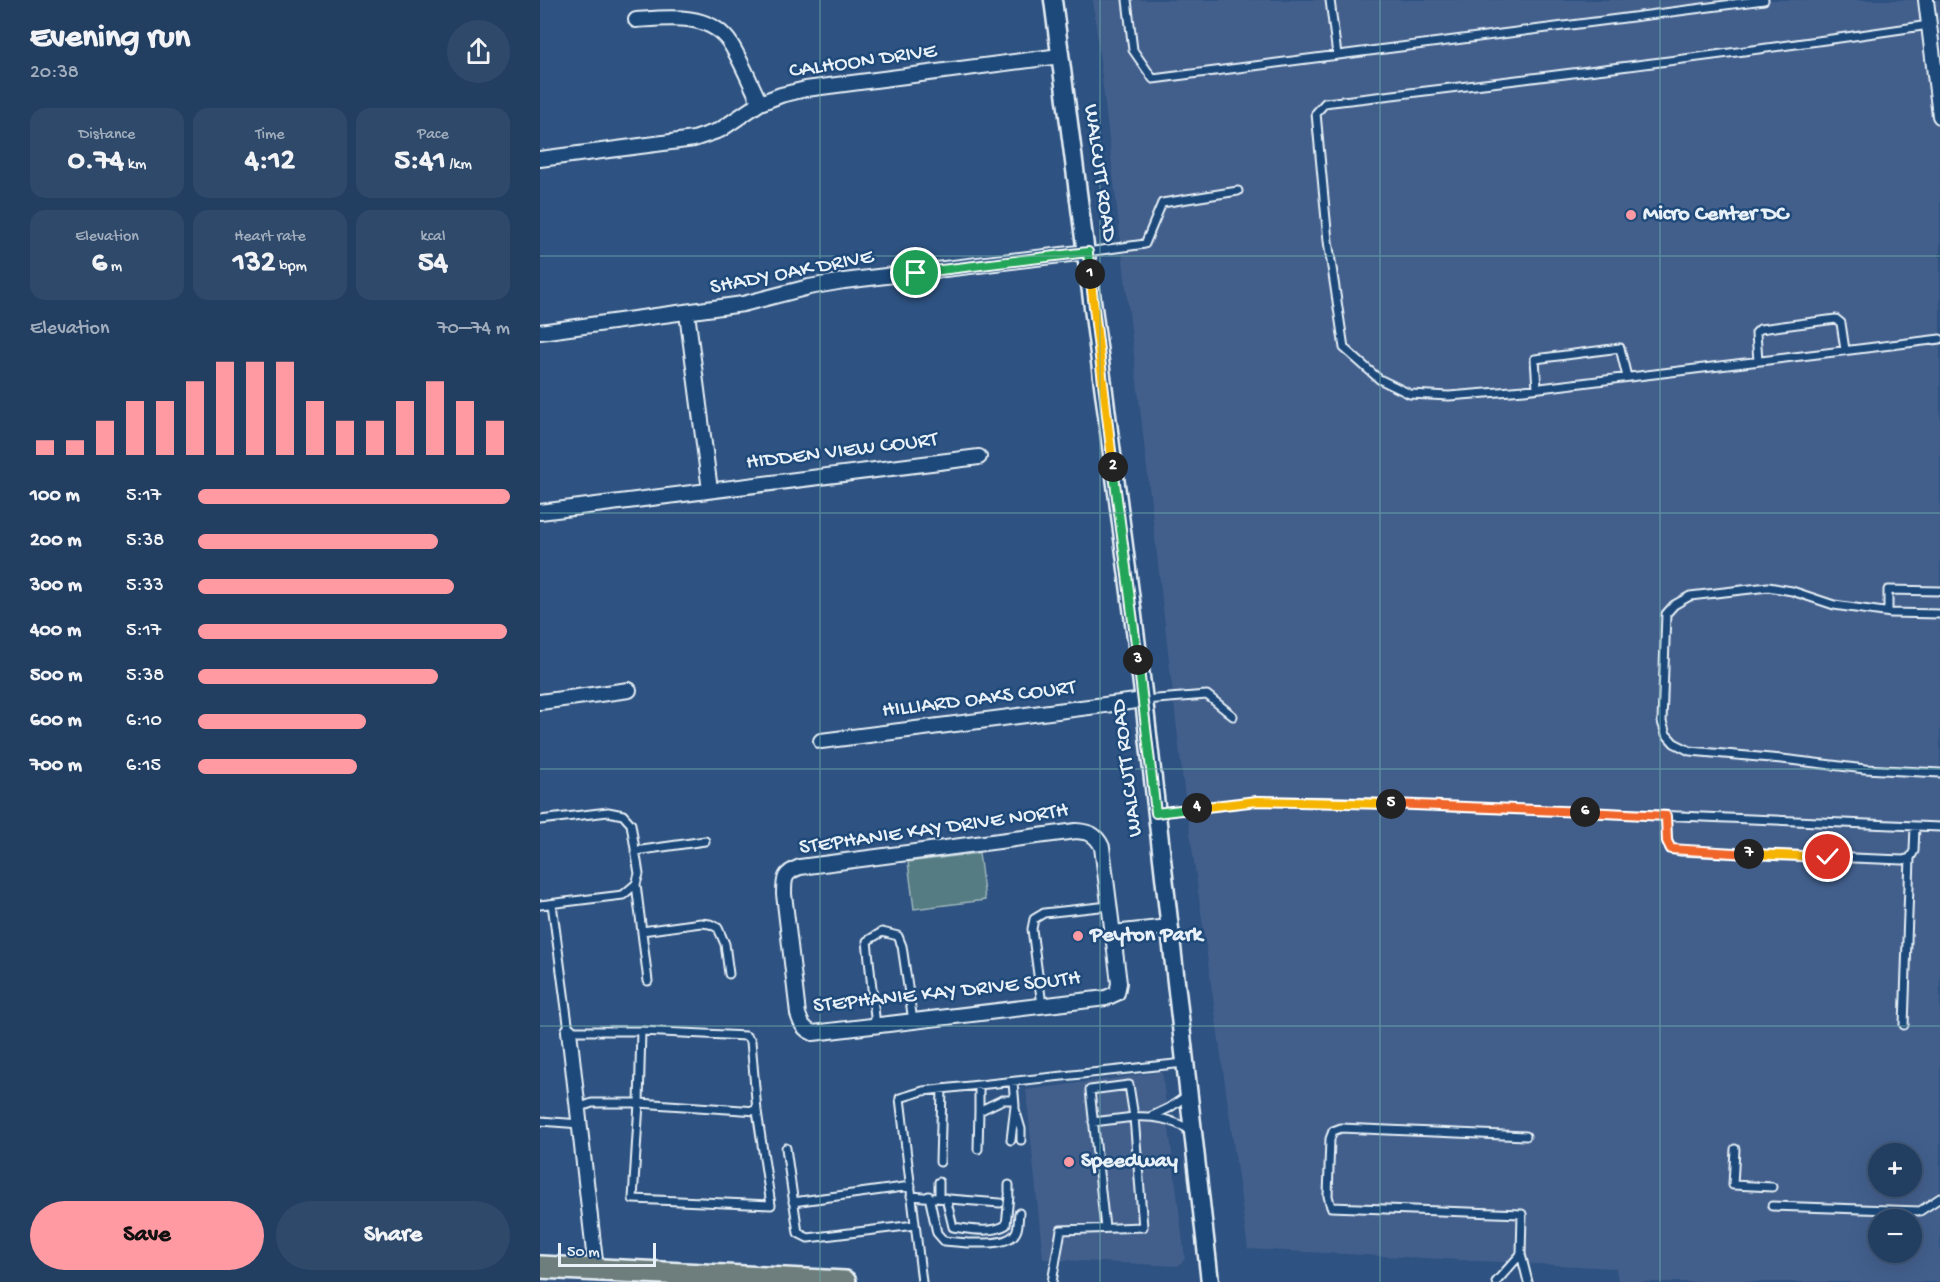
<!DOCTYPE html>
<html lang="en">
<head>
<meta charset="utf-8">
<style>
  body { margin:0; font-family:"Gochi Hand",sans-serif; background:#2e496a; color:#f1f3f6; height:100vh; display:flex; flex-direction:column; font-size:22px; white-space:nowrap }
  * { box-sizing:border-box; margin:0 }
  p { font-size:20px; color:#a2aebd }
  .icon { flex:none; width:33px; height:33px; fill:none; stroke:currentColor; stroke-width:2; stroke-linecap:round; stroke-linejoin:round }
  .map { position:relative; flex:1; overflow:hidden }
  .side { display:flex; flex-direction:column; background:#223e61; width:540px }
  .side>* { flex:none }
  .buttons { position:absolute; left:1328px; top:1143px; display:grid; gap:12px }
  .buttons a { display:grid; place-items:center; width:54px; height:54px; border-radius:50%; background:#223e61; box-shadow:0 6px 24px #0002,0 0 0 2px #3f5776; font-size:30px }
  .scale { position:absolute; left:18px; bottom:15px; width:98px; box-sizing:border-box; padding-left:6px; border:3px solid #e8f1f8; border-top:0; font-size:16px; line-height:21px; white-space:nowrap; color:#e8f1f8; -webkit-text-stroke:4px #1f4a7a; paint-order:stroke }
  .pin { position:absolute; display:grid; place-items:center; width:51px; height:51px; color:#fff; margin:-26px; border:3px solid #fff; border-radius:50%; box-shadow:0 2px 6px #0007 }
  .km { position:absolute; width:30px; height:30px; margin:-15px; border-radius:50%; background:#222; color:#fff; font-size:16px; line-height:30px; text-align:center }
  .round { display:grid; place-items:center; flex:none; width:63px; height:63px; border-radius:32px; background:#2e496a }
  .summary { display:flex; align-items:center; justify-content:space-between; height:102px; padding:0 30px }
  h1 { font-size:33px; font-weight:700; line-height:45px }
  .metrics { display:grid; grid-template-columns:repeat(3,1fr); gap:9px; height:102px; padding:6px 30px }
  .metrics div { display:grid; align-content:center; border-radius:15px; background:#2e496a; text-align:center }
  .metrics b { font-size:30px; font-weight:700 }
  .metrics small { font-size:16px; font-weight:400 }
  .metrics p { font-size:16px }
  .chart { height:168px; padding:12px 30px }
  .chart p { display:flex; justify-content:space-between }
  .chart svg { width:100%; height:108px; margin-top:6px; stroke:#ff9aa2; stroke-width:6 }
  .cta { display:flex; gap:12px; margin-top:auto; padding:12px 30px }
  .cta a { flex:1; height:69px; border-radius:36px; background:#ff9aa2; color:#111; font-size:24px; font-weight:700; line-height:69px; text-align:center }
  .cta a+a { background:#2e496a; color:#f1f3f6 }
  ul { padding:0 30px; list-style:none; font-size:20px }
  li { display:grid; grid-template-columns:96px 72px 1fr; align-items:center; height:45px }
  li i { height:15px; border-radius:8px; background:#ff9aa2 }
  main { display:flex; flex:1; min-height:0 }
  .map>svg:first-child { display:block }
  .built { fill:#435f8c; fill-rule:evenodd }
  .green { fill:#557c82; stroke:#9eb6bd; stroke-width:1.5 }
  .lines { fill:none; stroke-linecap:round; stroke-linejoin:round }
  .service-casing { stroke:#e8f1f8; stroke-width:11 }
  .minor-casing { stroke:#e8f1f8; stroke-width:18 }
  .tertiary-casing { stroke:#e8f1f8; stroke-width:21 }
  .primary-casing { stroke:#e8f1f8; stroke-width:26 }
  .service { stroke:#1f4a7a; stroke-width:7 }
  .minor { stroke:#1f4a7a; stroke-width:14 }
  .tertiary { stroke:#1f4a7a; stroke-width:16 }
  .primary { stroke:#6d7e7c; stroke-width:21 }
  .split-1-casing { stroke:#fff; stroke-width:12 }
  .split-2-casing { stroke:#fff; stroke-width:12 }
  .split-3-casing { stroke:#fff; stroke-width:12 }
  .split-4-casing { stroke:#fff; stroke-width:12 }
  .split-5-casing { stroke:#fff; stroke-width:12 }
  .split-6-casing { stroke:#fff; stroke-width:12 }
  .split-7-casing { stroke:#fff; stroke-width:12 }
  .split-8-casing { stroke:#fff; stroke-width:12 }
  .split-1 { stroke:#22a559; stroke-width:8 }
  .split-2 { stroke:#f5b400; stroke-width:8 }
  .split-3 { stroke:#22a559; stroke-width:8 }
  .split-4 { stroke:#22a559; stroke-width:8 }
  .split-5 { stroke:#f5b400; stroke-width:8 }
  .split-6 { stroke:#f0652b; stroke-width:8 }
  .split-7 { stroke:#f0652b; stroke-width:8 }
  .split-8 { stroke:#f5b400; stroke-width:8 }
  .grid { fill:none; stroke:#71adac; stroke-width:1.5; stroke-opacity:0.55 }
  .poi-dot { fill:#ff9aa2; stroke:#1f4a7a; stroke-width:2 }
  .labels { text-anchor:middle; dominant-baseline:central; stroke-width:5; stroke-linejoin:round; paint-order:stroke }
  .street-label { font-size:22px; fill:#e8f1f8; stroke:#1f4a7a }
  .poi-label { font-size:22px; font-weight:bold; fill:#e8f1f8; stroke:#1f4a7a; text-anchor:start }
</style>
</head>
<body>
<main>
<section class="side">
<div class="summary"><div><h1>Evening run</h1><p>20:38</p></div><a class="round"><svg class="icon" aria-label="share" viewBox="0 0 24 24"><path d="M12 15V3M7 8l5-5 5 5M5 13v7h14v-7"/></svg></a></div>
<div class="metrics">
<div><p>Distance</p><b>0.74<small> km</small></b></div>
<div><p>Time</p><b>4:12</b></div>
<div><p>Pace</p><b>5:41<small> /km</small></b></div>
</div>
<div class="metrics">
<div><p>Elevation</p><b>6<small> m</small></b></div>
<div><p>Heart rate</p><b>132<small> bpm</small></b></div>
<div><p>kcal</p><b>54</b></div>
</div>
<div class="chart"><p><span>Elevation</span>70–74 m</p>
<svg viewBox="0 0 160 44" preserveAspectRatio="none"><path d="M5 44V38M15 44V38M25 44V30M35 44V22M45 44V22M55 44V14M65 44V6M75 44V6M85 44V6M95 44V22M105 44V30M115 44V30M125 44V22M135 44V14M145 44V22M155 44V30"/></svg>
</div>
<ul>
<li><b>100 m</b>5:17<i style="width:100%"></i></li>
<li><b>200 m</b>5:38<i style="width:77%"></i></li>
<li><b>300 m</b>5:33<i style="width:82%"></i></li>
<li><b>400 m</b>5:17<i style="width:99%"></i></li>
<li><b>500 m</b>5:38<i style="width:77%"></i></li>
<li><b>600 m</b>6:10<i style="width:54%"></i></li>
<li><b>700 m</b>6:15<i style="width:51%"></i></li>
</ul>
<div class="cta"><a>Save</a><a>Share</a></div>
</section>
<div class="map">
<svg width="1400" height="1282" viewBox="0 0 1400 1282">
  <rect width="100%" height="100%" fill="#2e5281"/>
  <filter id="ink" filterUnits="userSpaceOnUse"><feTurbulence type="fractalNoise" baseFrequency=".0167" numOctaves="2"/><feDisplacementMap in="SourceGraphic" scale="12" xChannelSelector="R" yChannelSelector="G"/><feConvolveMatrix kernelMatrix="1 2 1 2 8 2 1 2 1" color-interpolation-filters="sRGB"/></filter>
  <g filter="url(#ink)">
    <!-- built -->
    <path class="built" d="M553,0H1400V1282H1078L1076,1268L708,1249L644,790ZM1338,1154H1371V1186H1338ZM1338,1220H1371V1252H1338Z
      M622,1072L645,1259L638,1266L503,1259L486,1090Z"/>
    <!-- green -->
    <path class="green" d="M439,853L445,900L374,909L368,862Z"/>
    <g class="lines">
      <defs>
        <path id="service" d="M587,0L593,50L613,79L1224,0
          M790,0L797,55
          M1389,25C1188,55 986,79 785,103L776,113L788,241L804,348L839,379L870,394L909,396L984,390L1400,339
          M547,252L605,244L622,203L698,191
          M1218,361L1216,333L1220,329L1296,319L1301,323L1305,350
          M997,388L995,359L1080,348L1087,377
          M1348,612V590L1400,591
          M1400,614L1351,613L1294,605L1252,591L1228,587L1150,596L1134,605L1126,614L1122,722L1126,734L1134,743L1150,751L1242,759L1325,769L1400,773
          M604,700L667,695L693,716
          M616,813L717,801L802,802L1400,827
          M1126,816L1127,841L1131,849L1140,851L1363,860L1370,858L1374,851L1375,826
          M0,820L68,812L83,815L91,824L99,874L96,884L83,895L0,905
          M95,851L165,841
          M96,884L108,981
          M12,904L29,1031H101L206,1036L211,1041L217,1111L231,1205L93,1199L99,1103H52L38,1108
          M102,931L161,923L170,924L178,928L185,944L189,974
          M502,1005L492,929L494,919L504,913L569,906
          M1364,1025L1370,858
          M336,1026L327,941L342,932L358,936L362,946L373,1021
          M101,1031L99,1103L217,1111
          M439,1085V1111L462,1100H474
          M475,1109L481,1129V1140
          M612,1116L629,1108L648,1095
          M0,1121L40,1124
          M553,1122L594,1117L589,1085L550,1090L565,1228
          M986,1136L801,1128L793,1131L790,1139L788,1196L791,1207L982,1214L981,1254L988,1282
          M471,1140L475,1106L473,1082
          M246,1148L258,1233L268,1238L375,1225
          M438,1149L439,1111
          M1195,1149L1193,1185L1232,1187
          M400,1162L402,1089
          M469,1185V1192
          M371,1196L460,1203
          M389,1196L397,1233L404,1241L428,1243
          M399,1197V1182
          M406,1198L413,1227C429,1229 451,1234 466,1225L469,1196
          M253,1202L371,1186
          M1232,1206L1380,1211L1400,1198
          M431,1243C443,1243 470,1245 476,1232C479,1227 478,1219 479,1213
          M382,1282L360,1098L383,1091L644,1063
          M512,1282L521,1230L603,1227L594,1117C618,1116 629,1119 651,1130
          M956,1282L981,1254"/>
        <path id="minor" d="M1386,0L1400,116
          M96,20C126,18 167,12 188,40C199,55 211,85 220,103
          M0,159L154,139L180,130L220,103L241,95L266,89L520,56
          M147,313L170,490
          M0,332L203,304L269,287L304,281L547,252
          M0,512L439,457
          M0,702L89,690
          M281,741L604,700
          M536,831C549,832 556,834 562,847L579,983L577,993L566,998L273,1033C263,1029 261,1023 258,1014L244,894C244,878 244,873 260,867Z
          M573,933L629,927
          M29,1031L56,1270"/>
        <path id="tertiary" d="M513,0L604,700L670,1282"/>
        <path id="primary" d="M0,1267L305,1282"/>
      </defs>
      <!-- service casing -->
      <use href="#service" class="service-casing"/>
      <!-- minor casing -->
      <use href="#minor" class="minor-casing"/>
      <!-- tertiary casing -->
      <use href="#tertiary" class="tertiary-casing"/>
      <!-- primary casing -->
      <use href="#primary" class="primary-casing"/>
      <!-- service -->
      <use href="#service" class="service"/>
      <!-- minor -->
      <use href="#minor" class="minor"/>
      <!-- tertiary -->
      <use href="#tertiary" class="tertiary"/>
      <!-- primary -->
      <use href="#primary" class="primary"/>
    </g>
  </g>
  <g class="lines" filter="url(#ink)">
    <defs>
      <path id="split-1" d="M376,273L548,252L550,274"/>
      <path id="split-2" d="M550,274L573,467"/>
      <path id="split-3" d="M573,467L598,660"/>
      <path id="split-4" d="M598,660L616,813L657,808"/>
      <path id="split-5" d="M657,808L717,801L851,804"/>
      <path id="split-6" d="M851,804L1045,812"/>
      <path id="split-7" d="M1045,812L1126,816L1127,841L1131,849L1209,854"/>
      <path id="split-8" d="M1209,854L1288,857"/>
    </defs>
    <!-- split-1 casing -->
    <use href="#split-1" class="split-1-casing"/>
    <!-- split-2 casing -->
    <use href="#split-2" class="split-2-casing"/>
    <!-- split-3 casing -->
    <use href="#split-3" class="split-3-casing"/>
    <!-- split-4 casing -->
    <use href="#split-4" class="split-4-casing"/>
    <!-- split-5 casing -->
    <use href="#split-5" class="split-5-casing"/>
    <!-- split-6 casing -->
    <use href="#split-6" class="split-6-casing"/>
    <!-- split-7 casing -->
    <use href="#split-7" class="split-7-casing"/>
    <!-- split-8 casing -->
    <use href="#split-8" class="split-8-casing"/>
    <!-- split-1 -->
    <use href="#split-1" class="split-1"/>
    <!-- split-2 -->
    <use href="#split-2" class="split-2"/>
    <!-- split-3 -->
    <use href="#split-3" class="split-3"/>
    <!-- split-4 -->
    <use href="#split-4" class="split-4"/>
    <!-- split-5 -->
    <use href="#split-5" class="split-5"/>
    <!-- split-6 -->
    <use href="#split-6" class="split-6"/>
    <!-- split-7 -->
    <use href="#split-7" class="split-7"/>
    <!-- split-8 -->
    <use href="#split-8" class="split-8"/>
  </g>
  <!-- grid -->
  <path class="grid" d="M280,0V1282M560,0V1282M840,0V1282M1120,0V1282M0,256H1400M0,513H1400M0,769H1400M0,1026H1400"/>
  <!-- markers -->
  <g class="poi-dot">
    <circle cx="1091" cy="215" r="6"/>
    <circle cx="538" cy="936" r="6"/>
    <circle cx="529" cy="1162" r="6"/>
  </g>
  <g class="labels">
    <!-- street labels -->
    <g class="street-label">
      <text transform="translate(323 62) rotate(-8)">CALHOON DRIVE</text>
      <text transform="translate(559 173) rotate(82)">WALCUTT ROAD</text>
      <text transform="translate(252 273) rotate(-11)">SHADY OAK DRIVE</text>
      <text transform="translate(302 452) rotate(-7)">HIDDEN VIEW COURT</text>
      <text transform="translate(439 700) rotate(-7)">HILLIARD OAKS COURT</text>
      <text transform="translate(588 768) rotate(-97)">WALCUTT ROAD</text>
      <text transform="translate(394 830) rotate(-8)">STEPHANIE KAY DRIVE NORTH</text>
      <text transform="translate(407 993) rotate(-6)">STEPHANIE KAY DRIVE SOUTH</text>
    </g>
    <!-- poi labels -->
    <g class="poi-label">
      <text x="1103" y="215">Micro Center DC</text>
      <text x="550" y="936">Peyton Park</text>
      <text x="541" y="1162">Speedway</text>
    </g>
  </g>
</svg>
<div class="buttons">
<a>+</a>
<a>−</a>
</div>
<div class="scale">50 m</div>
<div class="pin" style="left:376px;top:273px;background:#1e9e55"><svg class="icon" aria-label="arrive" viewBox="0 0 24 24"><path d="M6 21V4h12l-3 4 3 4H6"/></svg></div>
<div class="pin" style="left:1288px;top:857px;background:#d93025"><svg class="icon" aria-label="check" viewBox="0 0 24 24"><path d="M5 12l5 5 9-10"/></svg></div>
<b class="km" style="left:550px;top:274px">1</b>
<b class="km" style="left:573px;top:467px">2</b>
<b class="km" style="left:598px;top:660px">3</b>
<b class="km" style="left:657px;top:808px">4</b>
<b class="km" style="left:851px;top:804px">5</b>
<b class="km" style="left:1045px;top:812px">6</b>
<b class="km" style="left:1209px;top:854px">7</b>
</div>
</main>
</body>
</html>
